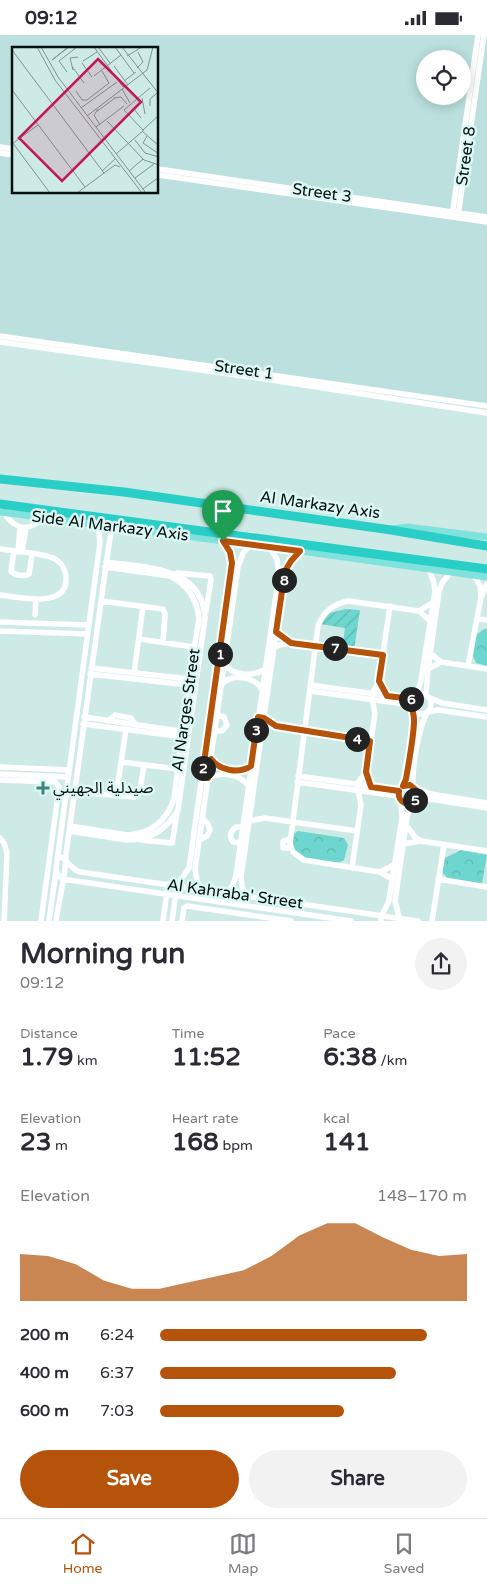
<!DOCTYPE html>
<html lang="en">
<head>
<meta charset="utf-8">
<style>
  body { margin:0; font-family:"Varela Round","Noto Sans Arabic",sans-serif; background:#f2f2f3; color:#2b2b33; height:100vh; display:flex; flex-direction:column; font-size:19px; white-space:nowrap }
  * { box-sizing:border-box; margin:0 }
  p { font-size:16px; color:#7c7c81 }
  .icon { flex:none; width:28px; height:28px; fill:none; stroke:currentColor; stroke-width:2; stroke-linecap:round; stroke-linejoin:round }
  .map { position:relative; height:886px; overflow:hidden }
  .panel { display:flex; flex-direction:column; background:#fff; flex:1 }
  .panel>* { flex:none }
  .buttons { position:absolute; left:416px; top:15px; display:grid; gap:10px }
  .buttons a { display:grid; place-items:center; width:55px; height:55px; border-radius:50%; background:#fff; box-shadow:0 2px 12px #0003; font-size:25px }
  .pin { position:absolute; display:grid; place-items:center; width:42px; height:42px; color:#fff; margin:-51px -21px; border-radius:50% 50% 50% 0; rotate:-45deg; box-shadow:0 0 5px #0007 }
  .pin .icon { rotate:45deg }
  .km { position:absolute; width:25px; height:25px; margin:-12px; border-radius:50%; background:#222; color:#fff; font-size:14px; line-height:25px; text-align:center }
  .round { display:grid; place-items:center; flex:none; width:52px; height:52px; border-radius:26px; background:#f2f2f3 }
  .overview { display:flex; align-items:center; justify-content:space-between; height:85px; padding:0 20px }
  h1 { font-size:28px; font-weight:700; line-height:38px }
  .stats { display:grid; grid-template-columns:repeat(3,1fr); gap:8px; height:85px; padding:5px 20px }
  .stats div { display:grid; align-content:center }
  .stats b { font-size:25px; font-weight:700 }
  .stats small { font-size:14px; font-weight:400 }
  .stats p { font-size:14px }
  .chart { height:140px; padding:10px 20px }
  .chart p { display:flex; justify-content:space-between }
  .chart svg { width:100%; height:90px; margin-top:5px; fill:#b45309; opacity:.7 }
  .button { display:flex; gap:10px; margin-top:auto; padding:10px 20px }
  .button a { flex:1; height:58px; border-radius:30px; background:#b45309; color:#fff; font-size:20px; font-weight:700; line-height:58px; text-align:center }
  .button a+a { background:#f2f2f3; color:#2b2b33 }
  ul { padding:0 20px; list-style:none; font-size:16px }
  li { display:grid; grid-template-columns:80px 60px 1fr; align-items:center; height:38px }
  li i { height:12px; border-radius:6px; background:#b45309 }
  .status { display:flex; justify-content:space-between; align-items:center; height:35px; padding:0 25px; background:#fff; direction:ltr }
  .status svg { height:14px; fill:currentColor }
  .tab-bar { display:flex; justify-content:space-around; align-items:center; height:70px; border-top:1px solid #e1e1e2; background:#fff; font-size:14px; color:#7c7c81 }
  .tab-bar a { display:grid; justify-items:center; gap:2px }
  .tab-bar .on { color:#b45309 }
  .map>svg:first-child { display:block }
  .built { fill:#bbe0dd; fill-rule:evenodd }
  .park { fill:url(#park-crowns) }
  .garden { fill:url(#garden-furrows) }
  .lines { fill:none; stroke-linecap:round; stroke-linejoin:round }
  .minor { stroke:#fff; stroke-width:5.5 }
  .major { stroke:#7fe2dd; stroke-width:7 }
  .highway { stroke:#29cfc6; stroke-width:9 }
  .route-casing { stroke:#fff; stroke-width:10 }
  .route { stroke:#b45309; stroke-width:6 }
  .poi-dot { fill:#3e8580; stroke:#dbf8f5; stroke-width:2 }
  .labels { text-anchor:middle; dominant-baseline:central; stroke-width:5; stroke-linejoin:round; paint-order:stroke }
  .street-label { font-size:16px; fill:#081111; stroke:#dbf8f5 }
  .poi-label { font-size:16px; fill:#081111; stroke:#dbf8f5; text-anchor:start }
  .inset-road { fill:none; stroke:#7f9391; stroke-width:1 }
  .view { fill:#c2185b; fill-opacity:0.15; stroke:#c2185b; stroke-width:2.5 }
  .inset-edge { fill:none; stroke:#081111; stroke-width:2.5 }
</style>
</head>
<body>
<div class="status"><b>09:12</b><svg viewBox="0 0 49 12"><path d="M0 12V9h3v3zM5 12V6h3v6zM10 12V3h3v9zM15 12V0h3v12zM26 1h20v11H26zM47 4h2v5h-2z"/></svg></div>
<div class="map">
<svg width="487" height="886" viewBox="0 0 487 886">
  <defs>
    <pattern id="park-crowns" width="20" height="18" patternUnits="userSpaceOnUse" patternTransform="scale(1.25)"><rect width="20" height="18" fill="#6ed6ce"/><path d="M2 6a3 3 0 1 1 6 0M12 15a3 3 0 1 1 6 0" fill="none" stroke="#5eb7b0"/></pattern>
    <pattern id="garden-furrows" width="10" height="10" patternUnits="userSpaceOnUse" patternTransform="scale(1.25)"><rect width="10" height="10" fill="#6ed6ce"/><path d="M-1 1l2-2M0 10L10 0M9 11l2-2" fill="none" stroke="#5eb7b0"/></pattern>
  </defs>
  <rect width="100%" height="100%" fill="#ceeae7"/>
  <!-- built -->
  <path class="built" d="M0,0H487V374L0,304ZM14,14H158V158H14ZM425,24H462V61H425Z"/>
  <!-- park -->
  <path class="park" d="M484,594H487V631L476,628L473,621L476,600Z
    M298,796L344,803L348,810L344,825L337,828L300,822L295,817L291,801Z
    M461,815L487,820L482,849L448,844L442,837L445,823Z"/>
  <!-- garden -->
  <path class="garden" d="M345,574L360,575L354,615L342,614L345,593L320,589L330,578Z"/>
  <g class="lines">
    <!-- minor -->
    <path class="minor" d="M0,112L14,114
      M0,118L14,120
      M158,134L487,182
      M158,140L487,187
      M452,181L478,0
      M458,181L484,0
      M0,301L487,371
      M0,307L251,342L487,378
      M3,477C16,495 26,498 44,483
      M0,514C13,516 43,518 53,523C60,526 65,533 66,541C69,575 19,562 0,560
      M14,516L11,536C14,540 24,542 29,539L32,519
      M18,517L20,492
      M22,517L26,493
      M177,538L210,541L211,545L206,576
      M474,540L480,551L481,560
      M101,566L163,574L165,579L163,607
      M419,576L432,568
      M35,580L36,564
      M477,584L487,585
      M0,587L88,590
      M0,596L87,599
      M274,597L291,608
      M139,604L194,612
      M274,613L279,610L291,608L383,620
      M430,618L441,627L487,634
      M225,628C230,641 254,642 265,634
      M468,631L481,562L487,549
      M91,633L189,644
      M428,634L441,627
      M134,638L143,571
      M90,639L188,650
      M379,646L387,661
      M222,649C232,638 254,642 262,654
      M310,650L412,664
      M310,656L411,670
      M411 669a10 10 0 1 1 20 0a10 10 0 1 1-20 0Z
      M372,659L379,646L390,571
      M417,660L421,645L435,557L434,548L429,534
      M426,660L428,634L439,557L442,548L451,537
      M430,663L442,668L487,675
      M428,677L438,675L487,682
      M84,682L187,697
      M262,682L276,691L370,706
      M108,686L115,680L131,683L136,690
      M83,689L185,702
      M215,696H222L227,690L224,682L217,680
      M256,698L249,697L247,691L251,687H257
      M211,724C220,736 239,739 251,731
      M121,727L178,734
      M0,732L69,735
      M366,737L371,752
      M0,739L68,742
      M298,741L399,755
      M208,743C221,736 239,739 248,750
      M0,745L55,747L59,752L41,886
      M297,747L398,761
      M356,750L366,737L375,678L372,664
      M403,751L406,744L414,693L413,676
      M413,751C412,734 418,693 427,678
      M415,753L431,759L487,768
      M74,757L135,762L140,755L144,730
      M116,761L126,694
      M414,766L430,764L487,773
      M249,786L265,783L357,796
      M406,790L415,802L421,806
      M70,791L127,800C150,799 166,787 174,764L188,650L199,584C197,564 188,550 170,541L105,532
      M69,796L127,805C150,805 167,794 178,775L205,583C202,530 145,533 106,527
      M0,803L4,808L7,818L4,886
      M289,804L283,806V813H291
      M141,805L172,808L177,779
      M199,805L207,801L210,795L208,789L202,783
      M240,808L233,807C229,802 230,796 236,792H243
      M403,809L421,806L487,816
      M58,821C67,823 70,834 80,837L418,886
      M352,833L361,770L358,755
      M380,837L394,830
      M62,844L58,840L56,834L100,507L99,497L94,489
      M62,844L351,886
      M392,844L380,837L304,825L293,817L290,809L318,591C323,577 333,569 348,566L419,576L429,585
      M438,844L487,852
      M200,853L197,846L195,834L238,532L243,518L250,510
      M227,857L233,850L236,840L279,539L277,524L269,512
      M247,860L242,852L241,842L285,536L291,526L301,516
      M49,886L56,836
      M56,886C59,864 66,840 66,819L109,509L111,498L117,492
      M163,886L168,849
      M172,886L177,850L189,833L232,528L230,517L223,506
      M182,886L184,873L187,871L291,886
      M381,886C381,878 387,873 389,865L402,783L401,766
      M400,886L395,866L407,782L411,768
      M432,886L444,810"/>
    <!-- major -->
    <path class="major" d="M0,477L301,516L487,542
      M393,494L407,492L487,502"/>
    <!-- highway -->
    <path class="highway" d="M0,444L124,457L391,495L487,511
      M0,469L487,534"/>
  </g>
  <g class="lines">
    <defs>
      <path id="route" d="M223,506L300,516L291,526L285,536L276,597L291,608L383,620L379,646L387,661L412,664C410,672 415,679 414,688C413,706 409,726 406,744L403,751L410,750L416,755V762C409,773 397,768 399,756L371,752L366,737L370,706L276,691L264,683L258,682L251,731C239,739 220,736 211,724L208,743L202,742L232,528L230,517Z"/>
    </defs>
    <!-- route casing -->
    <use href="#route" class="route-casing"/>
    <!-- route -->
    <use href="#route" class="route"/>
  </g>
  <!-- markers -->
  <path class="poi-dot" d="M40.5 745.5h5v5h5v5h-5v5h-5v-5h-5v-5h5z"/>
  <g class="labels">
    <!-- street labels -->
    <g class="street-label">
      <text transform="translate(466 121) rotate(-82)">Street 8</text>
      <text transform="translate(322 158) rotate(8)">Street 3</text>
      <text transform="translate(244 335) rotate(8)">Street 1</text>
      <text transform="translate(320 470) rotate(8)">Al Markazy Axis</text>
      <text transform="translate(110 491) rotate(7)">Side Al Markazy Axis</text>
      <text transform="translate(186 675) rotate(-82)">Al Narges Street</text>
      <text transform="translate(235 859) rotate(8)">Al Kahraba' Street</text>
    </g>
    <!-- poi labels -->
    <g class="poi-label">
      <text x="53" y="753">صيدلية الجهيني</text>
    </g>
  </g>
  <!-- overview -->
  <g transform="translate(12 12)">
    <rect width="146" height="146" fill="#ceeae7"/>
    <path class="inset-road" d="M25,0L43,33L130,146M29,0L46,30L134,146M56,0L40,13L57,0M82,0L111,40L114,38M86,0L98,16M103,0L122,26M110,0L147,47M0,3L92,126M115,9L130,0M71,14L85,5M70,16L80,30M102,19L116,38M61,20V23L58,11L66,10M125,21L131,15L126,5M62,22L72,36M55,25L47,14L65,0M82,29L109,8M112,34L124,25M138,41L112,63L131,83L147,68M110,42L118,56M0,43L73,140M64,44L70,53H75L97,36L90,24M102,51L109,50L115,57M130,51L133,67M138,59V52L145,46M69,61L105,35M86,62L82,68L88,78M84,65L103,51M75,69L135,23L141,0M129,71L122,62L131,53M95,74L132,113L147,118M84,80L112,59M130,84L147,99M135,89L131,96L147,107M123,93L133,106L147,110M0,95L38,146M0,97L26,78M104,107L132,83M90,124L103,112M117,124L131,112M123,131L142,117M131,142L147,130M65,146L103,118L108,120"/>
    <path class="view" d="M86,12L129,55L50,134L7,91Z"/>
    <rect width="146" height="146" class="inset-edge"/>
  </g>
</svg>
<div class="buttons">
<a><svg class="icon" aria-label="locate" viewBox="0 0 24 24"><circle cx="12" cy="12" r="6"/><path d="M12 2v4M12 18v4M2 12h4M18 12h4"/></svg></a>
</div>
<div class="pin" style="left:223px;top:506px;background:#1e9e55"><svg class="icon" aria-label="arrive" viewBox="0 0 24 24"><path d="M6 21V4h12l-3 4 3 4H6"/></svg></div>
<b class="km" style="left:220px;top:619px">1</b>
<b class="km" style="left:203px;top:733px">2</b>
<b class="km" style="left:256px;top:695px">3</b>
<b class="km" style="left:357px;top:704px">4</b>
<b class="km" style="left:415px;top:765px">5</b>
<b class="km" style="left:411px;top:664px">6</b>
<b class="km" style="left:335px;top:613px">7</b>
<b class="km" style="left:284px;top:545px">8</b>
</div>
<section class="panel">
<div class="overview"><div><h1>Morning run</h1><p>09:12</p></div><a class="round"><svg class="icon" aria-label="share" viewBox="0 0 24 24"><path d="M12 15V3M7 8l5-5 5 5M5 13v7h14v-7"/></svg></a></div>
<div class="stats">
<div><p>Distance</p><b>1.79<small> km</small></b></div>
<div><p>Time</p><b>11:52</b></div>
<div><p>Pace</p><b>6:38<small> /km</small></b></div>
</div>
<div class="stats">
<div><p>Elevation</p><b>23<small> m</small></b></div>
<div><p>Heart rate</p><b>168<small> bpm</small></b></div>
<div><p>kcal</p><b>141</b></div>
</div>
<div class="chart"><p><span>Elevation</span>148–170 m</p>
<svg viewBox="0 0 160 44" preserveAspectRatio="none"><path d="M0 44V21L10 22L20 26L30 34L40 38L50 38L60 35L70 32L80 29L90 22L100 12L110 6L120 6L130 13L140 19L150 22L160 21V44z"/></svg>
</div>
<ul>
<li><b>200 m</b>6:24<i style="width:87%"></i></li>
<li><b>400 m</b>6:37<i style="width:77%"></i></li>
<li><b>600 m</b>7:03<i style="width:60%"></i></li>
</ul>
<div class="button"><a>Save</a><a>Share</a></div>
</section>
<nav class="tab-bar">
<a class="on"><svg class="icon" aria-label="home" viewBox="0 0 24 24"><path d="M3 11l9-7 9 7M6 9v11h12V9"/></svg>Home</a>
<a><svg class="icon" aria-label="map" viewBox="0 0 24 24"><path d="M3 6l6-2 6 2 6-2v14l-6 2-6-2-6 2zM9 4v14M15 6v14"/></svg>Map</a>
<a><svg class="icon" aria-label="saved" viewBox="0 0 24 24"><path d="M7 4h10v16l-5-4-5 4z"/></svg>Saved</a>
</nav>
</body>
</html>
